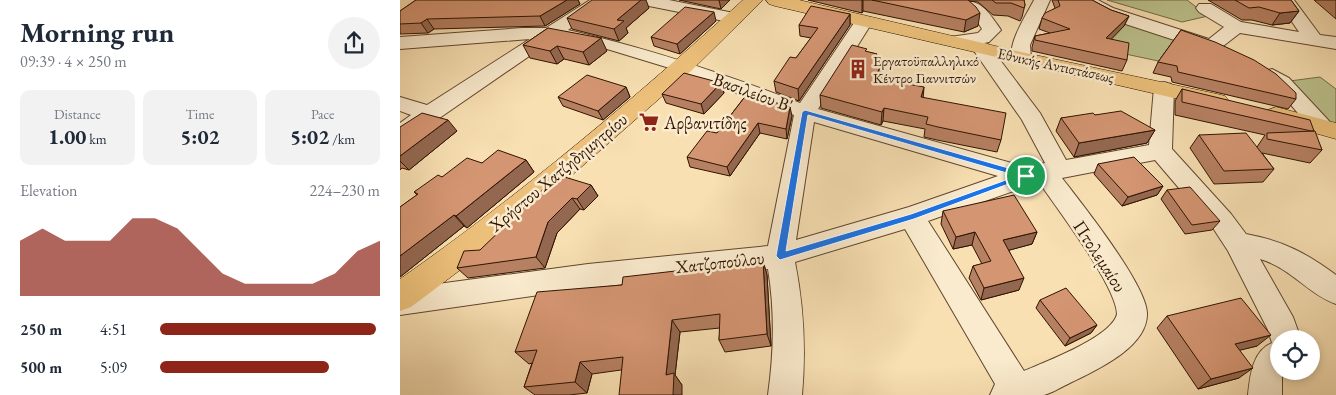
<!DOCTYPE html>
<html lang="en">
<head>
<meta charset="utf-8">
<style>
  body { margin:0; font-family:"EB Garamond",serif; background:#f2f2f3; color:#1f2937; height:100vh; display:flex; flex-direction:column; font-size:19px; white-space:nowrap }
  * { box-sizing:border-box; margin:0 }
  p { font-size:16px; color:#747a83 }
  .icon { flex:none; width:28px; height:28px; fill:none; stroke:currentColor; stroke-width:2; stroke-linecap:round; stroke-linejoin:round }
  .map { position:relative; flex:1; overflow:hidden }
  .sheet { display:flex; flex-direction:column; background:#fff; width:400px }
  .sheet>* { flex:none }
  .fabs { position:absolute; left:870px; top:330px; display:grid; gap:10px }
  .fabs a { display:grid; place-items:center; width:50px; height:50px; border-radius:50%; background:#fff; box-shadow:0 2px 8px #0003; font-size:25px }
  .pin { position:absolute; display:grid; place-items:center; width:42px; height:42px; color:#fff; margin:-21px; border:2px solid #fff; border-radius:50%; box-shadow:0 1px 5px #0007 }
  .round { display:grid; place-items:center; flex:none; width:52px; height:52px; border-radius:26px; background:#f2f2f3 }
  .head { display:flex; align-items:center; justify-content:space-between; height:85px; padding:0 20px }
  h1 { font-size:28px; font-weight:700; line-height:38px }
  .metrics { display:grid; grid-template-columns:repeat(3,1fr); gap:8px; height:85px; padding:5px 20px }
  .metrics div { display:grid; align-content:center; border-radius:10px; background:#f2f2f3; text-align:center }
  .metrics b { font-size:21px; font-weight:700 }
  .metrics small { font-size:14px; font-weight:400 }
  .metrics p { font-size:14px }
  .chart { height:140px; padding:10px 20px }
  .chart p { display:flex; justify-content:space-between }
  .chart svg { width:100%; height:90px; margin-top:5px; fill:#8f2418; opacity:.7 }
  ul { padding:0 20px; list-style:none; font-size:16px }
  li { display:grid; grid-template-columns:80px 60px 1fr; align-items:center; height:38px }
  li i { height:12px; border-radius:6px; background:#8f2418 }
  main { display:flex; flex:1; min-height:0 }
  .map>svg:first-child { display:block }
  .green { fill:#bcc28d; stroke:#766a46 }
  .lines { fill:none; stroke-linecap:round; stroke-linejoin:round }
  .minor-casing { stroke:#61462d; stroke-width:2 }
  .major-casing { stroke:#2f1300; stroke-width:1 }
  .minor { fill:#faebce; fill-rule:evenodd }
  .major { fill:#ecc07a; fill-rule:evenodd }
  .wall { fill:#b68062; stroke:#2f1300 }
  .shaded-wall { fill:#946850; stroke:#2f1300 }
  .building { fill:#d49572; stroke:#2f1300 }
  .route { fill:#1a73e8; stroke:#fff; fill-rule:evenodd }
  .labels { text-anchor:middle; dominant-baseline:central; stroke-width:5; stroke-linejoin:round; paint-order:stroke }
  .far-poi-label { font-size:15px; fill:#2f1300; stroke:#faebce; text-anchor:start }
  .far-street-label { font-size:15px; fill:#2f1300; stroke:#faebce }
  .street-label { font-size:18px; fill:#2f1300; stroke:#faebce }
  .poi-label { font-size:18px; fill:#2f1300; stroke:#faebce; text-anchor:start }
</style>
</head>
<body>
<main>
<section class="sheet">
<div class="head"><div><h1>Morning run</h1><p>09:39 · 4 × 250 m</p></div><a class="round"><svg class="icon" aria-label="share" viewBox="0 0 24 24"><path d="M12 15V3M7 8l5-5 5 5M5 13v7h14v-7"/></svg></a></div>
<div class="metrics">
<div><p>Distance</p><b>1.00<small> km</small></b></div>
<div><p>Time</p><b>5:02</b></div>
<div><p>Pace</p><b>5:02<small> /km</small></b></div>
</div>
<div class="chart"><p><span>Elevation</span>224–230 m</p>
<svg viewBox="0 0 160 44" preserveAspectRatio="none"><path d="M0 44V17L10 11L20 17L30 17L40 17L50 6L60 6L70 11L80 22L90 33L100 38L110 38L120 38L130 38L140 33L150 22L160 17V44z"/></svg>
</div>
<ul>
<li><b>250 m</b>4:51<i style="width:98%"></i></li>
<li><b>500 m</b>5:09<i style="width:77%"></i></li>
</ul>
</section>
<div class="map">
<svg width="936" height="395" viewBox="0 0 936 395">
  <rect width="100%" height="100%" fill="#f8e0b3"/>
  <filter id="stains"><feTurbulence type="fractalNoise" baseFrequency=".004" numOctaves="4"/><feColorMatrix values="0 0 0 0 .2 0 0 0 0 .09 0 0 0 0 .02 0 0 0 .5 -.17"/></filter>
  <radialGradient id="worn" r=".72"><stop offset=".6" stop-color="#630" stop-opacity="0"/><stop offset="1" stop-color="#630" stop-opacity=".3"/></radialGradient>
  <!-- green -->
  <path class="green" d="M707,0H787L808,16L782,22Z
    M729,21L777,39L815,73L697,48L710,33Z
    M920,77L936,89V131L882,82Z"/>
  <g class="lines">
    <defs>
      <path id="minor" d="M190,0H209L168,30C248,48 324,74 400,103L458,17H470L473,21L418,109L626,167L645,163L622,120L572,48L574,45H550L548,41L550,37L578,33L582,29L575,18L554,0C582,0 585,7 601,30L589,42L584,43L588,44L640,113L666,160L749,145L754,88L757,84L764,82L771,84L774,88L772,149L831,214L846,234C884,241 906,253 936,275V304C908,294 891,268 860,259L893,317L901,339H879V371H886L882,377V395H848C850,377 852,351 872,343L868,330L828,251L813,228L755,160L662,178C682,204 746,284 747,313C748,348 694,371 668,384C661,387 652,393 644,395C628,395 607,395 590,395L595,384L505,229L395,262C404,308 406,349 402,395H368C374,352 375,311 368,269L188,288L0,315V289L188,264L368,246L394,115L276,70L207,49L154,39L38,119L8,138L0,140V123L11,115L0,111V97L27,105L130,39L0,49V37L122,28H146ZM414,122L598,176L509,207L396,240ZM639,182C657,209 716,285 717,314C712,337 645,362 624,371L528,221Z
        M236,0H269L334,13L340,14L343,18L340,22L334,23L244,5L238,4Z
        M634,0H650L630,45L631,58L628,62H614C604,48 627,14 634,0Z
        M680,0H698L713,8L809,39L824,27L799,12L796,8L799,4H811L841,22L899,32L877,0H894L920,35L936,37V49L840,33L818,50L811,52L701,16L687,9Z
        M872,69L889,78L929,121L932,126L929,131L921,133L913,131L875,86L862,75L865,71Z"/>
      <path id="major" d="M343,0H363L291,71L84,252L11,307L0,311V279C120,195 234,99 343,0Z
        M366,0H399L621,52L817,94L825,96L829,101L825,106L817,108L375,6L369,4Z
        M876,107L936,123V139L868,120L864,115L868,110Z"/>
    </defs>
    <!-- minor casing -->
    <use href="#minor" class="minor-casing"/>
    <!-- major casing -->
    <use href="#major" class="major-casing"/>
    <!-- minor -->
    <use href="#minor" class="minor"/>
    <!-- major -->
    <use href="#major" class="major"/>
  </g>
  <!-- wall -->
  <path class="wall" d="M16,0H178L180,4L145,26L34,29L28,33L0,34V11Z
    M279,0H330L321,9Z
    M408,0H624L625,5L622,17L620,21L608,16L593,15L578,2L568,1L578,26L564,32L463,11L462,13Z
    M652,0H692L711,10L729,16L724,26L711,39L727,60L722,71L632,51V47L635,36L650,33L639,29L642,18L655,8Z
    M808,0H891L899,11L890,23L872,25L852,20H842Z
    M914,0H936V19Z
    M249,8L226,28L228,33L219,41L172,29L167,18Z
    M450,14V25L399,101L376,92L374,81L396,58L411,38L400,36L399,25Z
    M316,21L280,54L254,46L251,37Z
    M148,28L207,51L189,65L164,59L157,64L130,58L123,45Z
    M781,30L896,99L888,109L772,82L771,77L753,73L758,62Z
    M467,52L477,54L476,59L484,61V74L481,79L523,97L601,140L597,152L537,140L524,137L525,129L483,121L481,125L421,108L420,95Z
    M321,83L324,93L304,114L266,103L262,94Z
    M226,87L230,97L203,120L163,106L158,97Z
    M782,89L914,131L922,150L910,163L862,153L874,169L863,182L814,184L790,148L799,135L857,147L865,135L775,115V101Z
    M347,94L392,116L387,139L360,133L330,176L290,167L287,157L317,133Z
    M695,115L755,130L747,143L674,157L656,131L661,118Z
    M0,127L57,131L9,170L2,168L0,170Z
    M126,160L134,172L67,228L64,226L0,277V207L17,195L14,192L42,177L82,163Z
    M698,164L763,186L757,195L722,206L694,174Z
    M191,185L198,196L184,210L180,209L157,233L145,268L68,278L57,268L80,250Z
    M767,190L820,221L812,230L785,234L761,199Z
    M543,211L637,232L632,244L609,250L619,290L581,300L569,278L573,266L582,264L572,245L553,249L541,224Z
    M363,261L367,275L371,346L325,352L319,340L320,328L280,332L275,375L282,385L221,370L192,374L187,393L169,395H135L124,387L132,363L129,364L115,352L222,285Z
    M640,300L697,325L691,333L665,346L636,308Z
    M767,316L857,346L839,350V378L798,389L757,328Z"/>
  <!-- shaded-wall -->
  <path class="shaded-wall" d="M167,0H178L180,4L145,26L140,16Z
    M241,0H246L249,8L226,28L228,33L219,41L214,29L217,20Z
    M319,0H330L321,9Z
    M462,0H463V11L462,13Z
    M899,11L890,23L872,25L880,13Z
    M314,12L316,21L280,54L277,44Z
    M580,13L578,26L564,32L566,20Z
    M450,14V25L399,101L398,89Z
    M729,16L724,26L702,49L706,38Z
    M27,19L34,29L28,33L21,23Z
    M201,38L207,51L189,65L183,52Z
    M157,46L164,59L157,64L150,51Z
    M484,61V74L474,91V78Z
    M321,83L324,93L304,114L301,104Z
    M226,87L230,97L203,120L198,111Z
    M524,87L523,100L521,97Z
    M390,107L392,116L387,139L386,129Z
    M484,108L483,121L481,125L482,112Z
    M48,120L57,131L9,170L0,161V156Z
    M358,123L360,133L330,176L327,167Z
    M755,130L747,143L674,157L679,143Z
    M126,160L134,172L67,228L56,216Z
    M191,185L198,196L184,210L177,199Z
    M763,186L757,195L722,206L728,197Z
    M172,198L180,209L157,233L145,268L136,257L148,222Z
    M54,215L64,226L0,277V256Z
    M575,232L572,245L553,249L556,237Z
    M637,232L632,244L599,253L603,240Z
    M363,261L367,275L371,346L367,334Z
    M624,278L619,290L581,300L584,288Z
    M272,320L280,332L275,375L282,385V395H273L266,375Z
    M697,325L691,333L665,346L670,338Z
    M871,335L857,346L821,355L835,344Z
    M180,362L192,374L187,393L175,382Z
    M853,368L839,378L798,389L811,379Z"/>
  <!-- building -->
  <path class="building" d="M16,0H167L140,16L27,19L21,23L0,24V11Z
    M192,0H241L217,20L224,21L214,29L167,18Z
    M472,0H568L576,7L580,13L566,20Z
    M592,0H624L625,5L624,8L611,3H596Z
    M658,0H692L711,10L729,16L706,38L729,43L727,60L635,40V36L670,29L642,18L645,13L660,6Z
    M835,0H891L899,11L880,13L859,7L849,8Z
    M411,6L450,14L398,89L374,81L390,57L396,58L418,28L399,25Z
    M285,7L314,12L277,44L251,37Z
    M148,28L201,38L183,52L157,46L150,51L123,45Z
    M781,30L815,42L854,60L876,74L896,93V99L778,72L777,66L758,62Z
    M452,45L467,49L465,51L477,54L473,58L484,61L474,78L524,87L521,97L606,113L601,140L538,127L526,124L528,117L484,108L482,112L420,95Z
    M284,73L321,83L301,104L262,94Z
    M187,75L226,87L198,111L158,97Z
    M782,89L910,120L914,131H911L782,102Z
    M347,94L390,107L386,129L358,123L327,167L287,157L307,131L317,133Z
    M721,111L755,130L679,143L661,118L693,113L695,115Z
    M22,113L48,120L0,156V127Z
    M915,131L922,150L867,139V133Z
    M846,133L874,169L824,171L799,135Z
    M98,150L126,160L56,216L54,215L0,256V207L18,194L14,192L38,175L42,177L67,158L82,163Z
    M734,157L763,186L728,197L698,164Z
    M158,175L191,185L177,199L172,198L148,222L136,257L57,268L64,251L80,250Z
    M790,187L820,221L792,225L767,190Z
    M614,195L637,232L603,240L624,278L584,288L573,266L591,261L575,232L556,237L543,211Z
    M363,261L367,334L319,340L320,314L272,320L266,375L274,373L273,395H219L223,357L180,362L175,382L124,387L137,350L115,352L137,292L222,285L223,277Z
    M666,288L697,325L670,338L640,300Z
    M841,298L871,335L835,344L853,368L811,379L767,316Z"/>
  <!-- route -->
  <path class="route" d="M405,110L626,173L630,176L514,219L380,260L376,256L402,112ZM408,115L617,176L511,214L386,251Z"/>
  <!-- icons -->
  <defs>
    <symbol id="building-bare" viewBox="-9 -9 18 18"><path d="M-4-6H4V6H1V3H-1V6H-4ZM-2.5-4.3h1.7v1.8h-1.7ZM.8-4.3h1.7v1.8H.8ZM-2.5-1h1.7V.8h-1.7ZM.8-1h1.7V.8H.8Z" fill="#8f2418" stroke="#faebce" stroke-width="2.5" paint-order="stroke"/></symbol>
    <symbol id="supermarket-bare" viewBox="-9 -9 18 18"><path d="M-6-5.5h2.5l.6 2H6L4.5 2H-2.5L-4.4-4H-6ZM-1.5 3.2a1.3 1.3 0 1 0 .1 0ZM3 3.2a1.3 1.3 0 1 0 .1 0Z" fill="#8f2418" stroke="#faebce" stroke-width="2.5" paint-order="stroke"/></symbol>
  </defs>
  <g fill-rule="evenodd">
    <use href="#building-bare" x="444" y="55" width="28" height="28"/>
    <use href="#supermarket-bare" x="235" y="108" width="28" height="28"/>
  </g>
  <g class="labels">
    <!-- far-poi labels -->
    <g class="far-poi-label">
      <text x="473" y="60">Εργατοϋπαλληλικό<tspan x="473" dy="17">Κέντρο Γιαννιτσών</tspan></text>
    </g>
    <!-- far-street labels -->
    <g class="far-street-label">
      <text transform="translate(656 65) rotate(12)">Εθνικής Αντιστάσεως</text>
    </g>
    <!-- street labels -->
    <g class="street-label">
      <text transform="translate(353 92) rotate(20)">Βασιλείου Β'</text>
      <text transform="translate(158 172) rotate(-40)">Χρήστου Χατζηδημητρίου</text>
      <text transform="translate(700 256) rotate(57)">Πτολεμαίου</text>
      <text transform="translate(320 262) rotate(-6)">Χατζοπούλου</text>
    </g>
    <!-- poi labels -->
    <g class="poi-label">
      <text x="264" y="122">Αρβανιτίδης</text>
    </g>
  </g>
  <rect width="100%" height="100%" filter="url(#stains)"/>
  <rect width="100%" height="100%" fill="url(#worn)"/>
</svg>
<div class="fabs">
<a><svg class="icon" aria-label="locate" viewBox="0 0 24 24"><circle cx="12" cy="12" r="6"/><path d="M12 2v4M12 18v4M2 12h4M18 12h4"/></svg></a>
</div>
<div class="pin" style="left:626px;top:176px;background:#1e9e55"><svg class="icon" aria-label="arrive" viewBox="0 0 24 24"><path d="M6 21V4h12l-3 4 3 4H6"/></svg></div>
</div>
</main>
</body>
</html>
